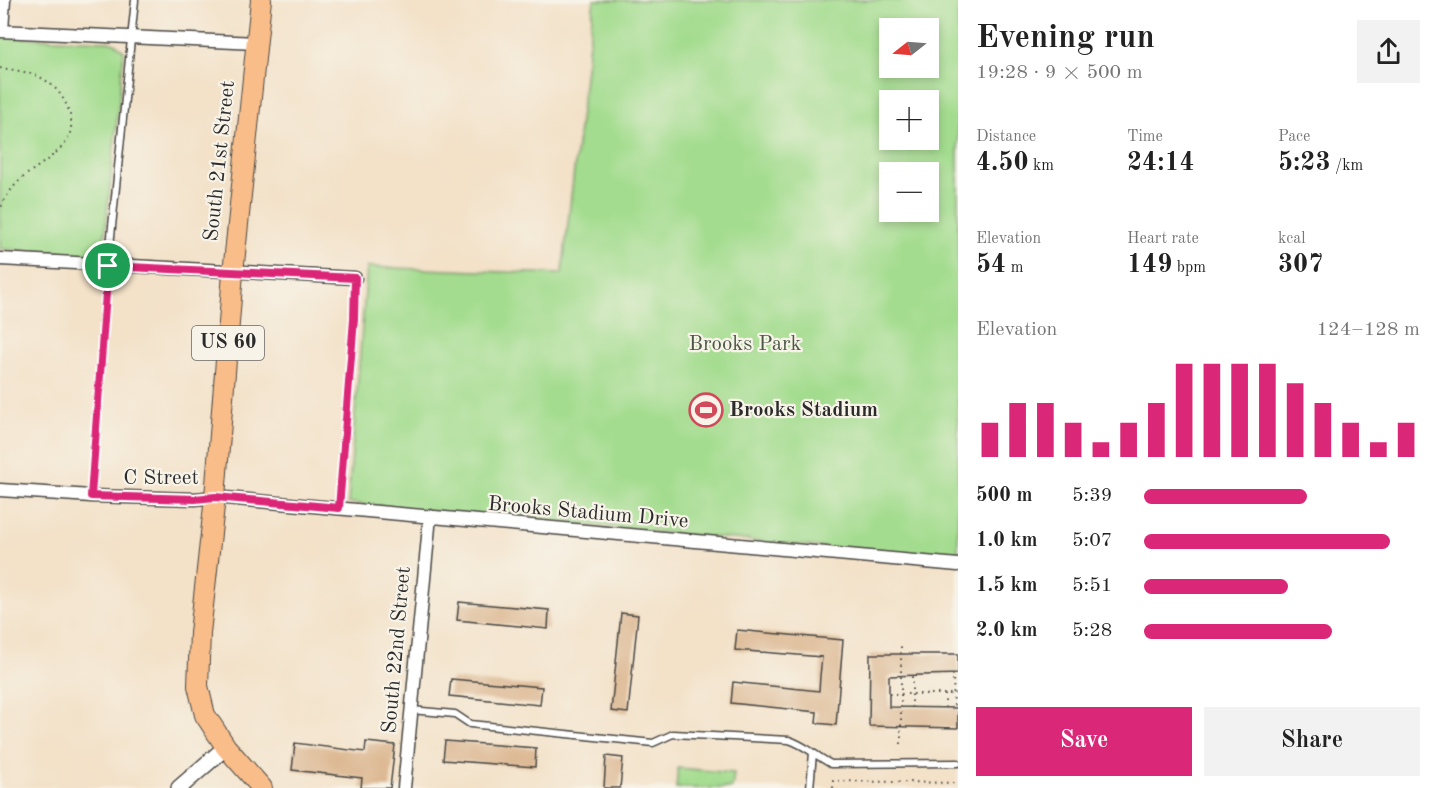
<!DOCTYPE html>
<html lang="en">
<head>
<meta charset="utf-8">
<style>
  body { margin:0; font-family:"Old Standard TT",serif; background:#f2f2f2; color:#222; height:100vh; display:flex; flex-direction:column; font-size:22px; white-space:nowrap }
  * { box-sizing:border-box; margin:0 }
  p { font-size:20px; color:#767676 }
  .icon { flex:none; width:33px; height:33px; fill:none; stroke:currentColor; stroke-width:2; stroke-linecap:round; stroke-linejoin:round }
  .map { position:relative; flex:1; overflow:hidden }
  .details { display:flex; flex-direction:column; background:#fff; width:480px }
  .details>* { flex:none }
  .needle { width:39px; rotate:253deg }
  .tools { position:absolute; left:879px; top:18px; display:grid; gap:12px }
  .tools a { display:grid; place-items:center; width:60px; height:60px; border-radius:0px; background:#fff; box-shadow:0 3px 9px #0003; font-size:30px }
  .pin { position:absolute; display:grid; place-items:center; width:51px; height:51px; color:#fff; margin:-26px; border:3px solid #fff; border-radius:50%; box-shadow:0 2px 6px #0007 }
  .round { display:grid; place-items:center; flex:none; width:63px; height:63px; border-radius:0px; background:#f2f2f2 }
  .overview { display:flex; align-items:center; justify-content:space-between; height:102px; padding:0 18px }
  h1 { font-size:33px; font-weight:600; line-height:45px }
  .figures { display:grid; grid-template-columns:repeat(3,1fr); gap:9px; height:102px; padding:6px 18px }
  .figures div { display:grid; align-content:center }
  .figures b { font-size:26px; font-weight:600 }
  .figures small { font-size:16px; font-weight:400 }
  .figures p { font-size:16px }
  .chart { height:168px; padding:12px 18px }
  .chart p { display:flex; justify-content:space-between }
  .chart svg { width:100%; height:108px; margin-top:6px; stroke:#db2777; stroke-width:6 }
  .cta { display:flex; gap:12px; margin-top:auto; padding:12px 18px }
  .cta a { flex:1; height:69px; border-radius:0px; background:#db2777; color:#fff; font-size:24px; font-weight:600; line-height:69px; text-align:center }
  .cta a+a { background:#f2f2f2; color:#222 }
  ul { padding:0 18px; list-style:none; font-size:20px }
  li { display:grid; grid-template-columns:96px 72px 1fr; align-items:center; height:45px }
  li i { height:15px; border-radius:8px; background:#db2777 }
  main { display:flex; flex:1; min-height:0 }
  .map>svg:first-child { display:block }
  .green { fill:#a3dc8e; stroke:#67845c; stroke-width:1.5; fill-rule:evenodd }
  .building { fill:#dbb68f }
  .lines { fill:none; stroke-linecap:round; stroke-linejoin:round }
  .service-casing { stroke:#494643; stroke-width:9 }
  .minor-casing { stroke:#494643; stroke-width:15 }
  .tertiary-casing { stroke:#494643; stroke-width:18 }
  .primary-casing { stroke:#494643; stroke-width:22 }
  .path { stroke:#494643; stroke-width:2; stroke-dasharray:1.5 4.5; stroke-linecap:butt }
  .service { stroke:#fff; stroke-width:6 }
  .minor { stroke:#fff; stroke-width:12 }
  .tertiary { stroke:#fff; stroke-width:15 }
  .primary { stroke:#f9bd89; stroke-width:20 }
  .route-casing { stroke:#fff; stroke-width:12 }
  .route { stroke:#db2777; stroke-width:8 }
  .labels { text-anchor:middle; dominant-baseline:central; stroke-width:4.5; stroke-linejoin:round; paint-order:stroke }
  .shield { fill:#f7f3e8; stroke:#686764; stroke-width:1.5 }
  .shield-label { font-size:20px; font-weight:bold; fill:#2b2b2b }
  .street-label { font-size:21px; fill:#2b2b2b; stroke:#f7f3e8 }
  .park-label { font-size:21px; fill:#495744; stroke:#f7f3e8 }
  .poi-label { font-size:21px; font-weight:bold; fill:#2b2b2b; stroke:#f7f3e8; text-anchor:start }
</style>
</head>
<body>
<main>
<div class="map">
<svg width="958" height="788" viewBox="0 0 958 788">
  <rect width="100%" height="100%" fill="#f7f3e8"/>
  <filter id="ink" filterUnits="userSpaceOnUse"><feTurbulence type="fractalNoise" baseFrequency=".0167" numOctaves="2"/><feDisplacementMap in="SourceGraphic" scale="12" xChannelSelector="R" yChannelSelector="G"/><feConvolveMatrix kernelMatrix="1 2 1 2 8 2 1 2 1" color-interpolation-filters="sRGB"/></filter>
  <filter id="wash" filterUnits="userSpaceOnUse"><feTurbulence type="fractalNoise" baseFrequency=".008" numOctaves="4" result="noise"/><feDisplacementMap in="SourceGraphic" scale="24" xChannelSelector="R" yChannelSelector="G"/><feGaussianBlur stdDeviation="1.35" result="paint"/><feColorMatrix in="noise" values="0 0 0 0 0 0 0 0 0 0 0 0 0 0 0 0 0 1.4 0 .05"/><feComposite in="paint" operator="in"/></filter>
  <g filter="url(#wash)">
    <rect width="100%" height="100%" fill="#f3e1c8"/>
    <!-- green -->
    <path class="green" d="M594,0H958V560L348,503L367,267L562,274ZM890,28H928V68H890ZM890,100H928V140H890ZM890,172H928V212H890Z
      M0,37L108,41L115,43L124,51L105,234L103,247L99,252L85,254L0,249Z
      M678,768L734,773L732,788H676Z"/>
    <g id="blocks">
      <!-- building -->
      <path class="building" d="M459,602L549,610L548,629L457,620Z
        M621,613L638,615L628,713L611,711Z
        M737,630L843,640L836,725L816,723L817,712L731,703L733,682L819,691L820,676L822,657L735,650Z
        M870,654H958V674L889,676V707L958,708V728L869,726Z
        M451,679L542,687L540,705L449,696Z
        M445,741L536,748L535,767L443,760Z
        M366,742L395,745L390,788H361L362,778L292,770L295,743L365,752Z
        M606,756L623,758L620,788H604Z"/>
    </g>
  </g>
  <g filter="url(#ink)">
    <use href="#blocks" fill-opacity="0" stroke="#494643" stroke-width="1.5"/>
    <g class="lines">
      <defs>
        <path id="service" d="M91,496L108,266L135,0
          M339,508L354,319L355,278
          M411,710L455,714L470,724L653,743L673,734L789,740C805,745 816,756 831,764L958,763
          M810,788L813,753"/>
        <path id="minor" d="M0,31L256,43
          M2,31L4,0
          M0,259L355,278
          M0,490L91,496L195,499L215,497L958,565
          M404,788L430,516"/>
        <path id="tertiary" d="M179,788L226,747"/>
        <path id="primary" d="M261,0L233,273L215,497L200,633L198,686L205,715L226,747L262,788"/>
      </defs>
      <!-- service casing -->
      <use href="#service" class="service-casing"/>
      <!-- minor casing -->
      <use href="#minor" class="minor-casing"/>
      <!-- tertiary casing -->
      <use href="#tertiary" class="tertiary-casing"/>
      <!-- primary casing -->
      <use href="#primary" class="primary-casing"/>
      <!-- path -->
      <path class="path" d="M0,68C15,70 32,72 45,80C66,93 82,127 62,147C37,172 17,172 0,209
        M953,674L954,708
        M889,694H958
        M912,708V675
        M945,708V694
        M901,744V644
        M833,788V781L958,783"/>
      <!-- service -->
      <use href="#service" class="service"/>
      <!-- minor -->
      <use href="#minor" class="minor"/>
      <!-- tertiary -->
      <use href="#tertiary" class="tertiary"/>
      <!-- primary -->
      <use href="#primary" class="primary"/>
    </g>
  </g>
  <g class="lines" filter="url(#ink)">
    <defs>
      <path id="route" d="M108,266L355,278L354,319L339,508L215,497L195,499L91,496Z"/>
    </defs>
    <!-- route casing -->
    <use href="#route" class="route-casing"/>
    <!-- route -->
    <use href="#route" class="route"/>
  </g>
  <!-- icons -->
  <defs>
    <symbol id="stadium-ring" viewBox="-11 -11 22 22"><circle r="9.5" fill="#f7f3e8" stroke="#d1495b" stroke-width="1.5"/><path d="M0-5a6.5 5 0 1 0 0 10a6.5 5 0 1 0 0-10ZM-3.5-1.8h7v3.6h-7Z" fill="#d1495b"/></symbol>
  </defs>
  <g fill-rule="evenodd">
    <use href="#stadium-ring" x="687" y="391" width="38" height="38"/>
  </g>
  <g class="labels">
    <!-- shield labels -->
    <rect class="shield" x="192" y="326" width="72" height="34" rx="4.5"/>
    <g class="shield-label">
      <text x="228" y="343">US 60</text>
    </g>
    <!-- street labels -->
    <g class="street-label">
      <text transform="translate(220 161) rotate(-84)">South 21st Street</text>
      <text x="161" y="478">C Street</text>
      <text transform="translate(588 513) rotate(5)">Brooks Stadium Drive</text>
      <text transform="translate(397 650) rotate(-85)">South 22nd Street</text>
    </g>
    <!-- park labels -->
    <g class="park-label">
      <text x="745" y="344">Brooks Park</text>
    </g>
    <!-- poi labels -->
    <g class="poi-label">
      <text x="729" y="410">Brooks Stadium</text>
    </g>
  </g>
</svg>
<div class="tools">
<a><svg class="needle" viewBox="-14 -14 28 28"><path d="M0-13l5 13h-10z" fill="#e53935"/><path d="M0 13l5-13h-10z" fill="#767676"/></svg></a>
<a>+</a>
<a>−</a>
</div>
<div class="pin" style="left:108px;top:266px;background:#1e9e55"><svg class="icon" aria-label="arrive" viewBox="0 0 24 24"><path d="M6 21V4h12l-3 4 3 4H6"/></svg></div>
</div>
<section class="details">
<div class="overview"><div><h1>Evening run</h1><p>19:28 · 9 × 500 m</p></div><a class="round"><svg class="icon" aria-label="share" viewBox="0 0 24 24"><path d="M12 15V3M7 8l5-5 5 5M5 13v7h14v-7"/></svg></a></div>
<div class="figures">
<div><p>Distance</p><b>4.50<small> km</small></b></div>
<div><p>Time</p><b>24:14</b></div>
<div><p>Pace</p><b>5:23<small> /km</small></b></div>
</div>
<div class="figures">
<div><p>Elevation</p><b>54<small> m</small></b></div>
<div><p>Heart rate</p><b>149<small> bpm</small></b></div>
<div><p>kcal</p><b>307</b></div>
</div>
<div class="chart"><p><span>Elevation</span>124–128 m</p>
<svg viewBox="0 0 160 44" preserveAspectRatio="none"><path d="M5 44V30M15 44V22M25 44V22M35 44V30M45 44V38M55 44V30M65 44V22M75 44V6M85 44V6M95 44V6M105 44V6M115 44V14M125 44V22M135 44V30M145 44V38M155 44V30"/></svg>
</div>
<ul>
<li><b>500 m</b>5:39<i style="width:59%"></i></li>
<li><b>1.0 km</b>5:07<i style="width:89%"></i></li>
<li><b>1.5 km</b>5:51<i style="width:52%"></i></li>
<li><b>2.0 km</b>5:28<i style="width:68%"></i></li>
</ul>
<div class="cta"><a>Save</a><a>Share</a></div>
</section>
</main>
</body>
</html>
